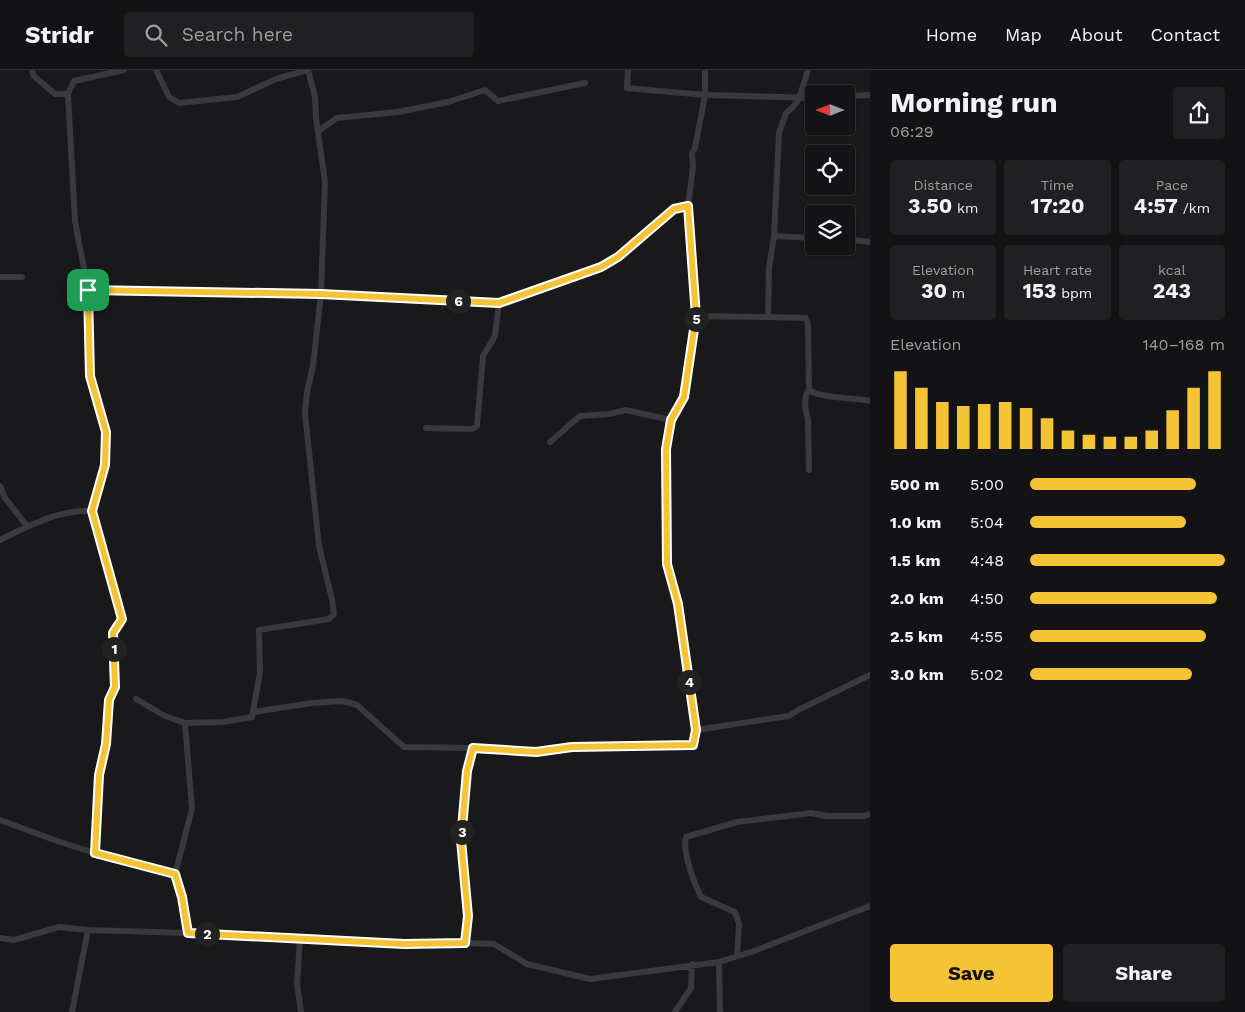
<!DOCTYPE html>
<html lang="en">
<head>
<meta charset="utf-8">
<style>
  body { margin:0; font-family:"Work Sans",sans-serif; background:#202022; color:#f1f3f6; height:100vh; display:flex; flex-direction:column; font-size:19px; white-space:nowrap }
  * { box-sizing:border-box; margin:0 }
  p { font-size:16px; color:#9d9ea0 }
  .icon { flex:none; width:28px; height:28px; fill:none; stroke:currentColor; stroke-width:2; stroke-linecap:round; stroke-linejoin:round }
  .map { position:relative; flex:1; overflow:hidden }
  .side { display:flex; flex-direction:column; background:#131214; width:375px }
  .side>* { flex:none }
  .needle { width:32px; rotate:270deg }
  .tools { position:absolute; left:805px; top:15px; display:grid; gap:10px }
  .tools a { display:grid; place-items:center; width:50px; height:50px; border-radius:5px; background:#131214; box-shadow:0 1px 4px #0004,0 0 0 1px #323234; font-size:25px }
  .pin { position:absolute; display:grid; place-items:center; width:42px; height:42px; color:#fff; margin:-21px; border-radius:10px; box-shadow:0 2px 8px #0006 }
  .km { position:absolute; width:25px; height:25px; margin:-12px; border-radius:50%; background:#222; color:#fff; font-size:14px; line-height:25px; text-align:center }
  .round { display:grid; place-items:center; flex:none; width:52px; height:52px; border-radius:5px; background:#202022 }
  .overview { display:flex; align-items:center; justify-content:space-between; height:85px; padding:0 20px }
  h1 { font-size:28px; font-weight:700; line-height:38px }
  .metrics { display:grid; grid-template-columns:repeat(3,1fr); gap:8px; height:85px; padding:5px 20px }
  .metrics div { display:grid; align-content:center; border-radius:5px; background:#202022; text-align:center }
  .metrics b { font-size:21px; font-weight:700 }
  .metrics small { font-size:14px; font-weight:400 }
  .metrics p { font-size:14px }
  .chart { height:140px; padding:10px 20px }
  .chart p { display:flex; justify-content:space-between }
  .chart svg { width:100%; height:90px; margin-top:5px; stroke:#f5c336; stroke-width:6 }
  .button { display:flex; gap:10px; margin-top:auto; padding:10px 20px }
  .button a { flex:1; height:58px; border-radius:5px; background:#f5c336; color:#111; font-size:20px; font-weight:700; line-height:58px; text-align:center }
  .button a+a { background:#202022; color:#f1f3f6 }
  ul { padding:0 20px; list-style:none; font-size:16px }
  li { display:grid; grid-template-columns:80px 60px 1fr; align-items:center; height:38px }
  li i { height:12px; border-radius:6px; background:#f5c336 }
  header { display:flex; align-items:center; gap:30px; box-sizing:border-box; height:70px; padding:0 25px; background:#131214; border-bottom:1px solid #323234 }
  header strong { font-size:24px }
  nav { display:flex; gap:28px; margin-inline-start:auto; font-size:18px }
  .search { width:350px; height:45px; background:#202022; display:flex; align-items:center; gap:12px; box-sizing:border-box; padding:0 18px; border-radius:5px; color:#9d9ea0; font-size:19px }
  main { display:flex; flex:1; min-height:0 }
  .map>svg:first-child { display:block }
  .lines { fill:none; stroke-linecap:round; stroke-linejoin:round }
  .minor { stroke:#393a40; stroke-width:6 }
  .route-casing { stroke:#fff; stroke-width:10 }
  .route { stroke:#f5c336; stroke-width:6 }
</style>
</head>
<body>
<header>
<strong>Stridr</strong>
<div class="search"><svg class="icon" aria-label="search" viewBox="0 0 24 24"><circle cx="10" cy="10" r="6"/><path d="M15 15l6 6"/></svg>Search here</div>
<nav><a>Home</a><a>Map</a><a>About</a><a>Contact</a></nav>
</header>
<main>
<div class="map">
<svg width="870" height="942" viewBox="0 0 870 942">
  <rect width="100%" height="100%" fill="#19181b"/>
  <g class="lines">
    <!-- minor -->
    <path class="minor" d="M32,0L34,6L55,24H68L74,11L124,0
      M156,0L169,27L179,33L237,27L276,9L307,0
      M628,0L627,18L705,25L814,28
      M68,24L75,151L88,220L90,306L106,362L105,395L92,441L122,549L113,563L115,617L109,630L106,674L99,705L95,783L175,804L192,739L185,653L223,652L252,647L260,603L259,560L329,549L334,544L332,529L319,476L305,343L307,322L313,296L321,224L325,112L316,48L315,27L308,0
      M846,26L870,25
      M318,61L337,48L398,42L448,32L485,20L498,31L585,13
      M688,136L693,97L692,83L695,78L705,25V0
      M774,166L814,168
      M846,169L870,172
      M0,207H22
      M88,220L321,224L499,233L601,197L618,187L674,139L688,136L696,246L768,247L769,198L774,166L779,63L786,43L793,37L799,29L808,0
      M696,246L684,327L671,350L666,379L667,494L678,534L696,660L789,646L798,640L870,605
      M768,247L806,248L808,254L809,320C822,329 853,327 870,331
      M426,358L472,359L477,356L483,286L495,266L499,233
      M550,372L580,346L609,344L626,340L671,350
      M809,400L808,350L805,336L806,325L809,320
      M0,416L5,428L27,456
      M0,470C28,456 60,439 92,441
      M136,629L165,646L185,653
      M253,642L312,633L343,631L357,635L404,677L473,678L536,682L572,677L693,675L696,660
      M0,750L60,772L95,783
      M175,804L181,827L188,863
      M0,868L14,870L59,857L88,860L188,863L404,874L465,873L494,874L527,894L590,909L719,892L754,881L870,836
      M300,869L297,914L301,942
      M465,873L468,846L461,770L467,701L473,678
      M737,886L739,854L735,842L701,827C694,813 682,782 686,767L737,752L811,743L827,746H864L870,744
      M719,892L720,942
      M72,942L88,860
      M675,942L691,918L692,894"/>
  </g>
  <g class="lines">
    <defs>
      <path id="route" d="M688,136L696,246L684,327L671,350L666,379L667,494L678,534L696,660L693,675L572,677L536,682L473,678L467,701L461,770L468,846L465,873L404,874L188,863L182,827L175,804L95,783L99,705L106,674L109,630L115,617L113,563L122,549L92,441L105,395L106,362L90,306L88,220L321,224L499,233L601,197L618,187L674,139Z"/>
    </defs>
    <!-- route casing -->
    <use href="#route" class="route-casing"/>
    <!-- route -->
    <use href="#route" class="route"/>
  </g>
</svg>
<div class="tools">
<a><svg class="needle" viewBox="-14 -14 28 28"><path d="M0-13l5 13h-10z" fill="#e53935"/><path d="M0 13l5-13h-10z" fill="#9d9ea0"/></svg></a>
<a><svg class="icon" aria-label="locate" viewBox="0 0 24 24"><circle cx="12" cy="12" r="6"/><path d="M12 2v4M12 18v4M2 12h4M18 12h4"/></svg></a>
<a><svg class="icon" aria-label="layers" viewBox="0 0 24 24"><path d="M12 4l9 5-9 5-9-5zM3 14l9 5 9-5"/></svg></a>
</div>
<div class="pin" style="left:88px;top:220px;background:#1e9e55"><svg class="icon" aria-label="arrive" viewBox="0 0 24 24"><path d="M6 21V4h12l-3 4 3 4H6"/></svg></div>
<b class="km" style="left:114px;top:579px">1</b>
<b class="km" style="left:207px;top:864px">2</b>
<b class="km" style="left:462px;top:762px">3</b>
<b class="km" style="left:689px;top:612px">4</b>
<b class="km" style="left:696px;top:249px">5</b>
<b class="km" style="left:458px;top:231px">6</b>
</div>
<section class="side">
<div class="overview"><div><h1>Morning run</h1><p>06:29</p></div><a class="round"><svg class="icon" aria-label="share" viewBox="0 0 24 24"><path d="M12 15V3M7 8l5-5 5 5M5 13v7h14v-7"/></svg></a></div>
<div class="metrics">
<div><p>Distance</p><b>3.50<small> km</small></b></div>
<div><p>Time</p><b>17:20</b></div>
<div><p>Pace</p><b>4:57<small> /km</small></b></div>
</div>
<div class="metrics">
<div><p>Elevation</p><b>30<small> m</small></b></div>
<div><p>Heart rate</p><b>153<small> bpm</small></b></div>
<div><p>kcal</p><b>243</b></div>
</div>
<div class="chart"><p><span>Elevation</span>140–168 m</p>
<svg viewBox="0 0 160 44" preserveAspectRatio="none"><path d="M5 44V6M15 44V14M25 44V21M35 44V23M45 44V22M55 44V21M65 44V24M75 44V29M85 44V35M95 44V37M105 44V38M115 44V38M125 44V35M135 44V25M145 44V14M155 44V6"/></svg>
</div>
<ul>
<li><b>500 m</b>5:00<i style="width:85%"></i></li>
<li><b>1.0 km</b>5:04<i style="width:80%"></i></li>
<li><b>1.5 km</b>4:48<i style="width:100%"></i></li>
<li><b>2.0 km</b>4:50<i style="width:96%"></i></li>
<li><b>2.5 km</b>4:55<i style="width:90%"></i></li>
<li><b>3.0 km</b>5:02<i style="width:83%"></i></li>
</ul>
<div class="button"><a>Save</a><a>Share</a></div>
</section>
</main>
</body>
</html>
